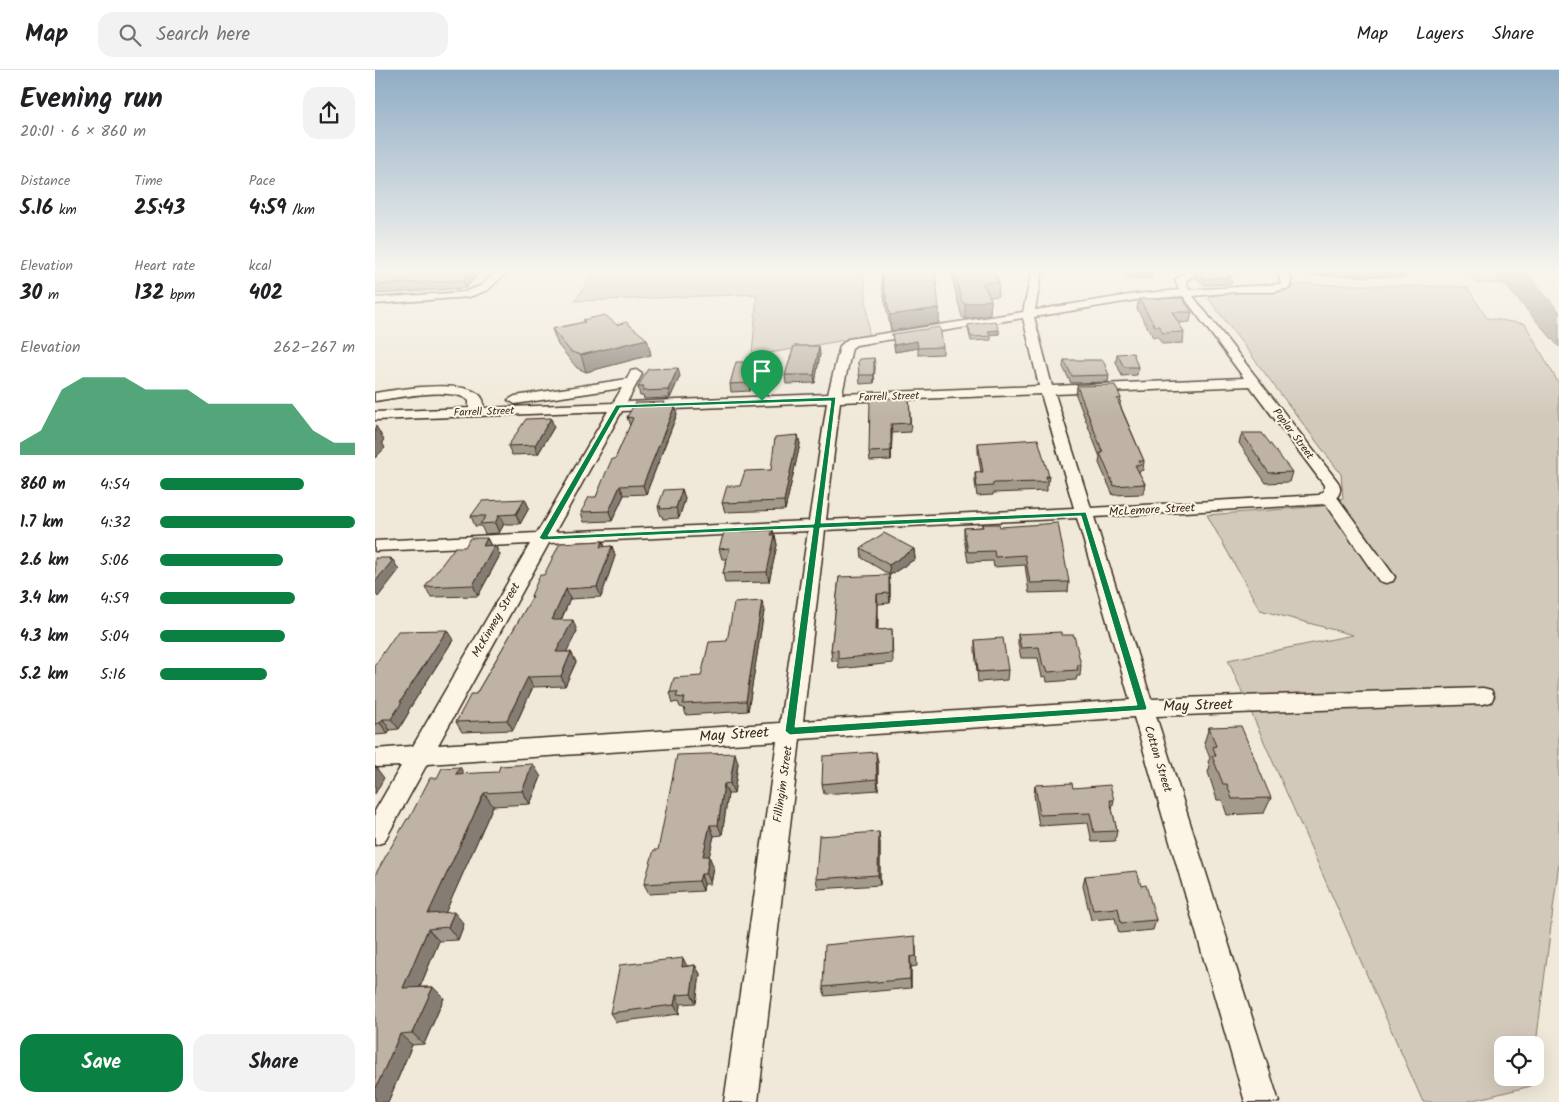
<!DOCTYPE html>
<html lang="en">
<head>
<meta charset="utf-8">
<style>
  body { margin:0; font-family:Kalam,sans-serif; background:#f2f2f2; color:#202124; height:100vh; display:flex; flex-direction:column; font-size:19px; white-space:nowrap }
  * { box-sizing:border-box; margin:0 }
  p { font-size:16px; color:#757577 }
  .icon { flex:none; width:28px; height:28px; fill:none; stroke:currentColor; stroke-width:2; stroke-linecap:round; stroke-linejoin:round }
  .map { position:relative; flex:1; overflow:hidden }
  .drawer { display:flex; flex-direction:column; background:#fff; width:375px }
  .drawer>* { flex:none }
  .buttons { position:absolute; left:1119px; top:966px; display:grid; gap:10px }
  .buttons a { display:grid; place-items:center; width:50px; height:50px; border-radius:10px; background:#fff; box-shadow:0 5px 20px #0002; font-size:25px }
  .pin { position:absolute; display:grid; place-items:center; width:42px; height:42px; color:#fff; margin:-51px -21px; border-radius:50% 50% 50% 0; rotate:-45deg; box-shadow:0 0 5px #0007 }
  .pin .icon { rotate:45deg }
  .round { display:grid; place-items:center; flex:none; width:52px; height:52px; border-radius:15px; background:#f2f2f2 }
  .overview { display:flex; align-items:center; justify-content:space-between; height:85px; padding:0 20px }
  h1 { font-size:28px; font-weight:800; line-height:38px }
  .stats { display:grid; grid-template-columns:repeat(3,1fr); gap:8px; height:85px; padding:5px 20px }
  .stats div { display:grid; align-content:center }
  .stats b { font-size:21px; font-weight:800 }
  .stats small { font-size:14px; font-weight:400 }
  .stats p { font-size:14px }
  .chart { height:140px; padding:10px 20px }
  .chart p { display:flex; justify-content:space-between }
  .chart svg { width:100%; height:90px; margin-top:5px; fill:#0b8043; opacity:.7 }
  .action { display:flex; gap:10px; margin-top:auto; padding:10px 20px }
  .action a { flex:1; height:58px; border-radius:15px; background:#0b8043; color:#fff; font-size:20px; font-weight:800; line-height:58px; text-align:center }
  .action a+a { background:#f2f2f2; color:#202124 }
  ul { padding:0 20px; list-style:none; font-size:16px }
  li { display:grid; grid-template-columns:80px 60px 1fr; align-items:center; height:38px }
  li i { height:12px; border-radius:6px; background:#0b8043 }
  header { display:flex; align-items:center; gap:30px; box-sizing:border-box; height:70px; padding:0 25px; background:#fff; border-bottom:1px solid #e0e0e0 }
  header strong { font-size:24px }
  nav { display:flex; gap:28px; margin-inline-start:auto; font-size:18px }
  .search { width:350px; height:45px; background:#f2f2f2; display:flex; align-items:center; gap:12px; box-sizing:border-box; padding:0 18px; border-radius:15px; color:#757577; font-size:19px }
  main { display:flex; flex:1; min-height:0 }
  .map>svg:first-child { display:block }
  .green { fill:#d2c9ba; stroke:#867a6c }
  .water { fill:#aaa091; stroke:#7e7163 }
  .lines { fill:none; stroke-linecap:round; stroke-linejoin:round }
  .minor-casing { stroke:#3b2a1e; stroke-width:3 }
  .minor { fill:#fcf5e5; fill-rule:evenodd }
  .wall { fill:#a39a8d; stroke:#3b2a1e }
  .shaded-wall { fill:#857d73; stroke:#3b2a1e }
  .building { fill:#beb3a4; stroke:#3b2a1e }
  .route { fill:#0b8043; stroke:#fff; fill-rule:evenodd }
  .labels { text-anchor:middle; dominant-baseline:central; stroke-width:4; stroke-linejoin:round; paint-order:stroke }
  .far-street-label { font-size:11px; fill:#3b2a1e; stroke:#fcf5e5 }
  .street-label { font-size:12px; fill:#3b2a1e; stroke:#fcf5e5 }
  .near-street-label { font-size:15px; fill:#3b2a1e; stroke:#fcf5e5 }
</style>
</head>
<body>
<header>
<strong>Map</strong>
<div class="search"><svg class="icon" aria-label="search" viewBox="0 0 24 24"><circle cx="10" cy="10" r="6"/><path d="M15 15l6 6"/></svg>Search here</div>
<nav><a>Map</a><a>Layers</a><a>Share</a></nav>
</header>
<main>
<section class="drawer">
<div class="overview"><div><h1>Evening run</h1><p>20:01 · 6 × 860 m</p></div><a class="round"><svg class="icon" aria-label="share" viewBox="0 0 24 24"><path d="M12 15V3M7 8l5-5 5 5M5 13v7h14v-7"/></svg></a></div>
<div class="stats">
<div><p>Distance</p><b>5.16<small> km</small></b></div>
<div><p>Time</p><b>25:43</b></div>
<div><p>Pace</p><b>4:59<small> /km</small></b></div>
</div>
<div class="stats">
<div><p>Elevation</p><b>30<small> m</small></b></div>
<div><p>Heart rate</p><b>132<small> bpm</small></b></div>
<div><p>kcal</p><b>402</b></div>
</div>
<div class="chart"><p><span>Elevation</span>262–267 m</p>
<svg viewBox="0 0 160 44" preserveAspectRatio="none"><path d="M0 44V38L10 32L20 12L30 6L40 6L50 6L60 12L70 12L80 12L90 19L100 19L110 19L120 19L130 19L140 32L150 38L160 38V44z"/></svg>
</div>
<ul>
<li><b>860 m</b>4:54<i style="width:74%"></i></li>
<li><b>1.7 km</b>4:32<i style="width:100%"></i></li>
<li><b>2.6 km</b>5:06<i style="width:63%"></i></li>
<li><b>3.4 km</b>4:59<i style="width:69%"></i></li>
<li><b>4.3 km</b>5:04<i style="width:64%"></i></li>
<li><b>5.2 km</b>5:16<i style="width:55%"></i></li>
</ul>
<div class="action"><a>Save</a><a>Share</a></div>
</section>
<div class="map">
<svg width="1184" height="1032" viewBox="0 0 1184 1032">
  <rect width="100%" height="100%" fill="#f0e9d9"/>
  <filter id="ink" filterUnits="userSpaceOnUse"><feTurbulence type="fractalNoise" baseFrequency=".02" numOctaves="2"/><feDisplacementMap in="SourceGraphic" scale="10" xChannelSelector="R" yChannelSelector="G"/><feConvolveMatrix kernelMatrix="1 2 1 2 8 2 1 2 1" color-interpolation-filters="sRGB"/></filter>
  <g filter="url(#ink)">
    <!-- green -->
    <path class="green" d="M220,201H489L494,266L377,286L382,224L200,231Z
      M1091,201H1118L1129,214L1101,213Z
      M923,214L1092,217L1112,248L1150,254L1184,314V792L1160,982V975H1128V1008H1157L1156,1016L1091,1032H1048L853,590L978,565L885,540L832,445L949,436L968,428L966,404L833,228C862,215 892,225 923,214Z"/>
    <!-- water -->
    <path class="water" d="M1118,201H1150L1184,241V277Z"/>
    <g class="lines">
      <defs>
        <path id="minor" d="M122,201H133L113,220L94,227L0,234V228L89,222L105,216Z
          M657,201H667L660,240L761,224L804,220L800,210L810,201H820L819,205L811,211L814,220L906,214L903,201H913L916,209L915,218L898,222H862L818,226L963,412C966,417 966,422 962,427L1020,507L1018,511L1011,513L1004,511L951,434L719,447L776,629L1108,618L1116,620L1119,626L1116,632L1108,634L781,646L904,1032H870L759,647L425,669L383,1032H349L402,671L52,694L9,772L0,775V741L26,696L0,697V679L38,676L155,474L0,481V471L162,463L233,341L0,350V342L94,338V331C78,316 22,328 0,331V323C19,320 99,306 108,330C109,332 108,335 108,338L238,333L247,318L140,334L133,330L140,326L252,309L256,301L261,300L267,304L252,332L453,324L465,276L473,269L648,242ZM808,226L869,308L677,316L659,247L761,230ZM648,248L664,316L467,324L477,278L481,275ZM875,316L949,415V421L944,425L716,438L680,324ZM666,324L699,438L451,450L465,332ZM452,333L434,451L180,462L247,341ZM702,448L755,630L428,651L450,460ZM433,461L405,653L63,675L174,473Z"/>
      </defs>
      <!-- minor casing -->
      <use href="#minor" class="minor-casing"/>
      <!-- minor -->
      <use href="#minor" class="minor"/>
    </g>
    <!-- wall -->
    <path class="wall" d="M0,201L104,203L91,218L0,224Z
      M578,201H618L624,212L623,226L614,227L616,230L615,245L590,249L587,247L578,212Z
      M746,201H778L777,208L752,209Z
      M821,201H850L857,207L856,214L829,215L820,207Z
      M926,201H1032L1030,207L929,205Z
      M506,202L564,238V253L516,261L507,216Z
      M764,229L817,242L815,252L804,253L809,262L808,273L787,274L783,267H778L762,239Z
      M208,250L242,255L272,269L276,285L211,302L202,298L183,275L177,259L209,252Z
      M593,255L624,260V264L615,265L616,266V270L596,271L593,259Z
      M517,264L568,277V284L543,285V278L520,282Z
      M445,284L440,313L411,314L410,305Z
      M742,284L763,297L762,305L747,306L741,292Z
      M689,290L734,305L733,312L696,313L688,297Z
      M483,291L500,296L499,313L485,314Z
      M380,300L375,321L356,322L355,314Z
      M305,306L295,328L269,329L268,326H265L263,317Z
      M702,316L746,328L745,335L769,391L768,400L765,401L764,403L770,414L768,424L738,425L724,393L725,387L701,325Z
      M534,327L536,362L517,363L516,390L495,391L494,382Z
      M290,335L302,344L271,424L249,425L237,451L209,452L206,442L221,427L240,389L255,356L252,347Z
      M179,357L163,384L137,385L133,376Z
      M867,363L917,402L914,412L891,413L864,373Z
      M423,365L425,374L410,440L350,442L347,433L365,416L396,400Z
      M603,373L674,406L673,415H672V421L618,423V425L602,426L600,412V402H606L603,382Z
      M307,419L310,429L304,448L288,449L287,446H286L283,437Z
      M150,429L154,438L145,454H129L124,463L110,464L106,456H100L96,446Z
      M607,454L625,457L694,512L693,522L654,523L650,495L619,497L618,491L593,492L589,468V458L607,457Z
      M398,460L399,465H400L402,475L394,512L350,513L348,503L352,489H347L344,479Z
      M112,468L116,476L120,475L125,485L103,526L56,527L50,517L90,477Z
      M228,471L230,477L237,476L240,486L226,527L195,529L186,550L202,561L191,582H196L201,592L190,616L158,617L138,660L87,662L81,652L101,624L157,528L156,526L169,505Z
      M486,478L539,479L540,489L515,505L487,488Z
      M464,507L515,515V533L503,534V560L517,559L518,593L464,599L463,591H457L456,581Z
      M389,541L373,641L311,645L309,638L305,637L303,632L298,633L295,622L326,606L352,571Z
      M643,564L686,565L706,595L705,606H702L701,610L672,612L671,606L667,607L663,588H646L643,574Z
      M78,570L33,641L34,642L24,659L15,660L13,664L0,665V595Z
      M600,570L633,600L632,610L603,612L600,580Z
      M834,657L896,728L889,743L852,745L847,730H842L833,702L835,696L833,692L835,688L829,673Z
      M503,692V720L449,724L447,714Z
      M363,693L359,724H353L347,765L339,766L334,786L338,796L335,814H329L328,821L274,824L269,814L283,780Z
      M89,704L166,707L155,734L118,736L70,843L89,854L83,870L64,871L45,917H58L69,928L49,974L37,975L13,1032L34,749Z
      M660,715L698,718L739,730L737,739L742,761L740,771L717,772L713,753L664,756L659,725Z
      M505,772V815L443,819L441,809Z
      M710,806L766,816L781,850L778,860L744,863L740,848L716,850L708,816Z
      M541,876L542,896L536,897V918L450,926L448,917Z
      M320,895L325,904L321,933L305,934L304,944L241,952L235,943L312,896Z"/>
    <!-- shaded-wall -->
    <path class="shaded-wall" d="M96,201H103L104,203L91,218L88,210Z
      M616,230L615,245L590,249V234Z
      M564,238V253L516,261L515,245Z
      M624,260V264L613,265V261Z
      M272,269L276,285L211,302L206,285Z
      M542,271L543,278L520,282L519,275Z
      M444,276L445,284L440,313L439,305Z
      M499,288L500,296L499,313Z
      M378,292L380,300L375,321L373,313Z
      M303,298L305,306L295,328L293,320Z
      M300,335L302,344L271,424L268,415Z
      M176,348L179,357L163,384L160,375Z
      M516,354L517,363L516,390Z
      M1,356L9,370L7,372L10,378L0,388V358Z
      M423,365L425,374L410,440L409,431Z
      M245,416L249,425L237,451L234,441Z
      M307,419L310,429L304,448L301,438Z
      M150,429L154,438L145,454L141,444Z
      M124,445L129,454L124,463L120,453Z
      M398,460L400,468V465L402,475L394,512L392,502L396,465Z
      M112,468L117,478L108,476Z
      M228,471L231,481L225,477Z
      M120,475L125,485L103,526L98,515Z
      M237,476L240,486L226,527L222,517Z
      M539,479L540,489L515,505L514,495Z
      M16,488L17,491L18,490L24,500L3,527L0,522V512Z
      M514,505L515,515V533L514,523Z
      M191,519L195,529L182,560L177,550Z
      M502,524L503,534L502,571L501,560Z
      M387,531L389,541L373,641L371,631Z
      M198,550L202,561L186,593L181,582Z
      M72,560L78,570L33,641L34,642L24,659L16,649L25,632Z
      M196,582L201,592L190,616L186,606Z
      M153,607L158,617L138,660L132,650Z
      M8,649L15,660L13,664L5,653Z
      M501,682L503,692V720L502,709Z
      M360,683L363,693L359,724L355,713Z
      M158,694L166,707L155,734L147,721Z
      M0,696L9,708L0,724Z
      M85,697L93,710L81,704Z
      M349,714L353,724L347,765L343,755Z
      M109,723L118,736L64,857L53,844Z
      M335,755L339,766L332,796L328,786Z
      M504,762L505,772V815L503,805Z
      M334,786L338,796L335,814L331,804Z
      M326,804L329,814L328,821L324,811Z
      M79,842L89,854L83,870L73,857Z
      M53,859L64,871L40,929L28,918Z
      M535,887L536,897V918L535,909Z
      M308,888L313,898L307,897Z
      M320,895L325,904L321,933L316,924Z
      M58,917L69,928L49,974L37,963Z
      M301,925L305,934L304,944L299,935Z
      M25,964L37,975L13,1032H0V1020Z"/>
    <!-- building -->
    <path class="building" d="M0,201H96L88,210L0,215Z
      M515,201H560L564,238L515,245L506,202Z
      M579,201H618L624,212L608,213L616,230L590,234L587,232Z
      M822,201H850L857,207L830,209Z
      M807,228L817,242H797L809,262L788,263L784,256H780L764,229Z
      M230,245L242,255L251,252L272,269L206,285L196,282L177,259L210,252L208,250Z
      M620,251L624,260L613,261L616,266L596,267L593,255Z
      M565,257L568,277L543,278L542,271L519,275L517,264Z
      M419,276H444L439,305H410Z
      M758,283L763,297H749L742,284Z
      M499,288V305H484L483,291L484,289Z
      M689,290H728L734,305L697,306Z
      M361,292H378L373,313L355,314Z
      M303,298L293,320L267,321L269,317H263L273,299Z
      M740,315L746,328L742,329L769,391H764L766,395H760L770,414L739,416L725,383H728L702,316Z
      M534,327L535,353L516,354V381L494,382L495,329Z
      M289,332L288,335H300L268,415L245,416L234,441L206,442L214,427H221L232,400L237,389H240L258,348L252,347L260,333Z
      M176,348L160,375L133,376L151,349Z
      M867,363H887L917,402L894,403Z
      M423,365L409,431L347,433L352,416H365L370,401L396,400L400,367Z
      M663,369L674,406H671L672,412L618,413V416L602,417L600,402H608L603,373Z
      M307,419L301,438L285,439L286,436L283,437L289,420Z
      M150,429L141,444L124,445L120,453L105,454L111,446H96L107,431Z
      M683,453L694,512L655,513L650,485L620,487L619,481L593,482L589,458L608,457L607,454H624L625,457Z
      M398,460L396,465H400L392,502L348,503L355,478L344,479L349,462Z
      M509,463L539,479L514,495L486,478Z
      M95,468H112L108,476L120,475L98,515L50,517L80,477H90Z
      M228,471L225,477L237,476L222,517L191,519L177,550H198L181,582H196L186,606L153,607L132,650L81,652L96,624H101L158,526H156L165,505H169L185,473Z
      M0,488H16L15,490H18L0,512Z
      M514,505V523L502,524L501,560L517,559V583L463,589V580L456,581L464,507Z
      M387,531L371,631L308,634L310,628L301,627L303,622H295L299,608L326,606L334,572L352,571L359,533Z
      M72,560L25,632H27L16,649H8L5,653L0,654V595L23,561Z
      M686,562V565H699L706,595H702L703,600L673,602L671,596H668L664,577L646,578L643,564Z
      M628,568L633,600L603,602L600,570Z
      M866,656L896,728L857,729L852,714H848L837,686H841L838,677L841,676L834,657Z
      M501,682L502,709L447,714L448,686Z
      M360,683L355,713L349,714L343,755H335L328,786H334L331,804H326L324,811L269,814L279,780H283L302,685Z
      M158,694L147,721L109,723L53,844L79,842L73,857L53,859L28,918L58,917L37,963L25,964L0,1020V805L32,749H34L55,708H62L67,698L85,697L81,704L123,702L125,696Z
      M697,713L698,718L735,715L739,730H735L742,761L719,762L715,743L665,745L660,715Z
      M504,762L503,805L441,809L444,766Z
      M762,801L766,816L771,815L781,850L746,853L743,838L718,840L710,806Z
      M540,866L541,886L535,887V909L448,917L450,875Z
      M308,888L307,897L320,895L316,924L301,925L299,935L235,943L245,895Z"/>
  </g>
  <!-- sky -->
  <linearGradient id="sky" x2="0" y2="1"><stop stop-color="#8facc5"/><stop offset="0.58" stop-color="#f8f5ee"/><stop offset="1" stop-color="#f8f5ee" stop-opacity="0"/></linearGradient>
  <rect width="1184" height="346" fill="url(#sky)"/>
  <!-- route -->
  <path class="route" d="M461,327L446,453L711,442L772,638L771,640L415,665L410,661L438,458L168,470L164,468L241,335ZM456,331L439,454L173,466L245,338ZM706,446L762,635L420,657L445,458Z"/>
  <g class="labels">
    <!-- far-street labels -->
    <g class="far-street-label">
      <text transform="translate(514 327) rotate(-2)">Farrell Street</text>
      <text transform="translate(109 342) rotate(-2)">Farrell Street</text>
      <text transform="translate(918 364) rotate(53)">Poplar Street</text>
    </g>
    <!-- street labels -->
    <g class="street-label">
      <text transform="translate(777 440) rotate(-3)">McLemore Street</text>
      <text transform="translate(121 550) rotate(-60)">McKinney Street</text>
      <text transform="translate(783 689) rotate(73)">Cotton Street</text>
      <text transform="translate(408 714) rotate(-82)">Fillingim Street</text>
    </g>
    <!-- near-street labels -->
    <g class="near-street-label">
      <text transform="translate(823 636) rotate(-2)">May Street</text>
      <text transform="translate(359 665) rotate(-4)">May Street</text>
    </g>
  </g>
</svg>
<div class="buttons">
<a><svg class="icon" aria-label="locate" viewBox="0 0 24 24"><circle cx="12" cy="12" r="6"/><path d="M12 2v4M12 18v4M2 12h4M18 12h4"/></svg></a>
</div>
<div class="pin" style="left:387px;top:331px;background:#1e9e55"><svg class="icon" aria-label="arrive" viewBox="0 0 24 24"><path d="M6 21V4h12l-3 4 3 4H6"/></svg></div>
</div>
</main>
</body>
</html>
